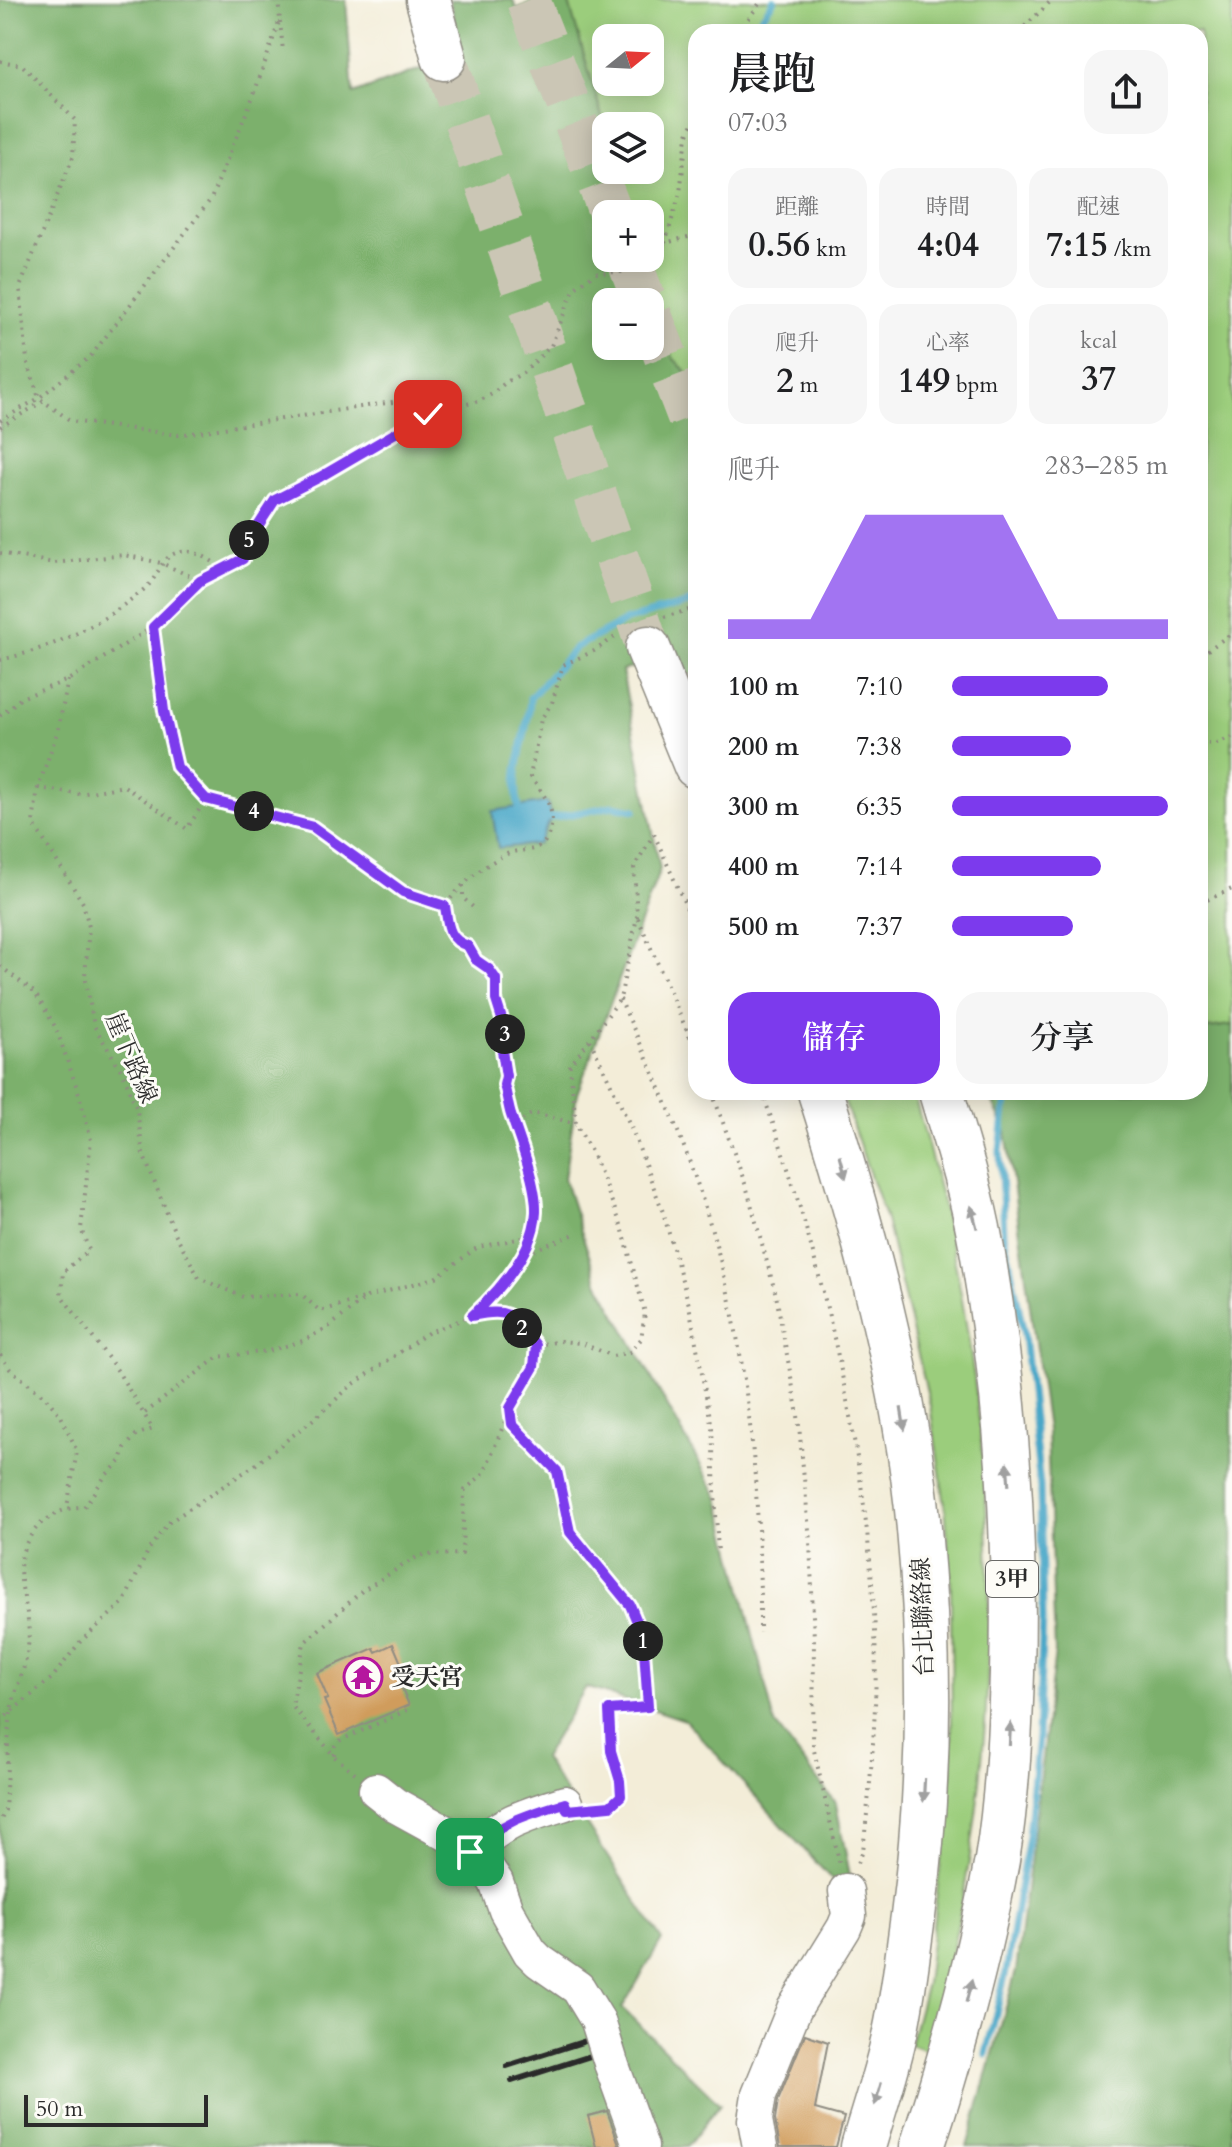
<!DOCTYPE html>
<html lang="zh-TW">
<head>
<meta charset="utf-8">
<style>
  body { margin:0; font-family:Cardo,"Noto Serif TC",serif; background:#f6f6f6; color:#202124; height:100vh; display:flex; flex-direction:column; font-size:30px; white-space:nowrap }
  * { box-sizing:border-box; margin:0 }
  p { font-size:26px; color:#757577 }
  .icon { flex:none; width:44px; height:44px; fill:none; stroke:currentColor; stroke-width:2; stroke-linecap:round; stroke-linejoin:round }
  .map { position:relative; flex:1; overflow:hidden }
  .details { position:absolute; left:688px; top:24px; width:520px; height:1076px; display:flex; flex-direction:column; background:#fff; border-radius:24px; box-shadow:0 4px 20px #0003 }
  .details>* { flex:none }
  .needle { width:52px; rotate:72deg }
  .buttons { position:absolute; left:592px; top:24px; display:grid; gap:16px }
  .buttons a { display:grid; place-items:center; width:72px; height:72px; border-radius:16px; background:#fff; box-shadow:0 4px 20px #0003; font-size:40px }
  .scale { position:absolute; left:24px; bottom:20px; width:184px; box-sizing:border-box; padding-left:8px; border:4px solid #2b2b2b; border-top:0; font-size:22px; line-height:28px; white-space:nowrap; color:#2b2b2b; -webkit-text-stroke:6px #fdfcf7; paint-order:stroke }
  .pin { position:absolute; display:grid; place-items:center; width:68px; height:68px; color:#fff; margin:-34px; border-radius:16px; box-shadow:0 4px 12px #0006 }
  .km { position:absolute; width:40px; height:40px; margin:-20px; border-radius:50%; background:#222; color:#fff; font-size:22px; line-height:40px; text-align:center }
  .round { display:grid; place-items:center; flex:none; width:84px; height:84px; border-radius:24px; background:#f6f6f6 }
  .headline { display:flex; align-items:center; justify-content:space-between; height:136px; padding:0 40px }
  h1 { font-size:44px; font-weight:600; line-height:60px }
  .metrics { display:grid; grid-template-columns:repeat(3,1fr); gap:12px; height:136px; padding:8px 40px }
  .metrics div { display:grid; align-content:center; border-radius:20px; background:#f6f6f6; text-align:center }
  .metrics b { font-size:34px; font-weight:600 }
  .metrics small { font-size:22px; font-weight:400 }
  .metrics p { font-size:22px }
  .chart { height:224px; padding:16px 40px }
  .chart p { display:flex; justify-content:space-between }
  .chart svg { width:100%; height:144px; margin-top:8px; fill:#7c3aed; opacity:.7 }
  .primary-button { display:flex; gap:16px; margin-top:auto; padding:16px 40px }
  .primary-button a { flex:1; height:92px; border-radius:24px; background:#7c3aed; color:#fff; font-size:32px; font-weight:600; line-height:92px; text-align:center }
  .primary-button a+a { background:#f6f6f6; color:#202124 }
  ul { padding:0 40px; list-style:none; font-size:26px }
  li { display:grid; grid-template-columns:128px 96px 1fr; align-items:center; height:60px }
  li i { height:20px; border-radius:10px; background:#7c3aed }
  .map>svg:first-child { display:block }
  .green { fill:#9bcd7c; stroke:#637c54; stroke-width:2; fill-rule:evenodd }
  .forest { fill:#7cb06c; stroke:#546e4c; stroke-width:2; fill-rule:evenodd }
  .water { fill:#49a7c8; stroke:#3a697a; stroke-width:2 }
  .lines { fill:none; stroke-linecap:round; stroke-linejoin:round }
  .stream { stroke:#49a7c8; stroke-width:7 }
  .building { fill:#d09c5b }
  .highway-tunnel { stroke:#cbc6b5; stroke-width:44; stroke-dasharray:44 22; stroke-linecap:butt }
  .minor-casing { stroke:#8f8c82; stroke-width:37 }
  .highway-casing { stroke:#8f8c82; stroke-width:47 }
  .path { stroke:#8f8c82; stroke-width:4; stroke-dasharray:2 6; stroke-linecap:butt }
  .minor { stroke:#fff; stroke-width:34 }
  .highway { stroke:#fff; stroke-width:44 }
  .rail { stroke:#2b2b2b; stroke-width:6 }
  .minor-bridge-casing { stroke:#8f8c82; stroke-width:37; stroke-linecap:butt }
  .minor-bridge { stroke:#fff; stroke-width:34 }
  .oneway { fill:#a0a0a0 }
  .route-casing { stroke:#fff; stroke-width:16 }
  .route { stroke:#7c3aed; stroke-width:10 }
  .labels { text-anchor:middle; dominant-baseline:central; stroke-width:6; stroke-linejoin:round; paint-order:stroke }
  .shield { fill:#fdfcf7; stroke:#6a6a68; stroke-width:2 }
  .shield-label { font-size:22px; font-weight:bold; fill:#2b2b2b }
  .street-label { font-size:24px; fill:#2b2b2b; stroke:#fdfcf7 }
  .poi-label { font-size:24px; font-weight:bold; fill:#2b2b2b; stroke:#fdfcf7; text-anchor:start }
</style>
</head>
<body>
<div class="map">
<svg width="1232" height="2147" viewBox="0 0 1232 2147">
  <rect width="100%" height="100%" fill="#fdfcf7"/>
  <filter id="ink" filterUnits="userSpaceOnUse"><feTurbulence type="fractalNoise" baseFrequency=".0125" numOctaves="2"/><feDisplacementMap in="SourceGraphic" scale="16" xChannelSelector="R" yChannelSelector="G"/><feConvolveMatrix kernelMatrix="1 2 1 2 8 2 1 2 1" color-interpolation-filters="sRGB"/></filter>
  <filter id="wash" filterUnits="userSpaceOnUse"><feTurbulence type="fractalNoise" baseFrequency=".006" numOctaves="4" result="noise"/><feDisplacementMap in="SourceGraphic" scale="32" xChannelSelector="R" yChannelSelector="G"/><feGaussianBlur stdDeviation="1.8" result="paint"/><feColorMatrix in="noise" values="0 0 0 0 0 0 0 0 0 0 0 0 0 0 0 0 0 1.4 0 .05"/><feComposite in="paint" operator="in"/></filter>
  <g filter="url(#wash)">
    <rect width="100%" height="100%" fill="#f3edd8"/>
    <!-- green -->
    <path class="green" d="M568,0H1232V1025L1200,1029V32H696V382L673,358L644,258H650V214H631L618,170H650V126H606V130ZM606,38H650V82H606Z
      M841,1092H913C977,1307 1003,1536 982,1761C973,1860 952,1956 930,2052L910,2044L926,1983L952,1770L951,1583L945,1505L930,1405L886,1220Z"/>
    <!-- forest -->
    <path class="forest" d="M0,0H346L353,94L461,54L450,0H513L517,9L535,0H568L606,130V170H618L631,214H606V258H644L673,358L696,382V673L687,675L678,652L622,671L660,869L577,1094L564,1178L597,1280L719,1498L775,1724L836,1804L856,1906L685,1720L586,1687L543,1758L662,1940L622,2008L720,2104L687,2147H0ZM606,302H650V346H606Z
      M1232,1025V2147H967L1016,1971L1055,1652L1047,1430L1006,1132L988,1092H1200V1029Z"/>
    <!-- water -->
    <path class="water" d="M547,802L551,818L538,844L498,848L492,811Z"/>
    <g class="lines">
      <!-- stream -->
      <path class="stream" d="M752,32L774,0
        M519,807C509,771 529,734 530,698L576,647L627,620L696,601
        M551,818L613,806L635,810
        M986,2054L1006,1972L1028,1836L1038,1737L1043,1618L1040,1486L1024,1334L1004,1234L1000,1151L1007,1092"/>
    </g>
    <g id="blocks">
      <!-- building -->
      <path class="building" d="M393,1644L409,1682L401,1686L409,1705L339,1735L324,1700L328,1699L317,1673L374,1648L376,1652Z
        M805,2034L828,2042L815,2109L844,2117L836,2147H780L775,2120L778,2100Z
        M607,2111L620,2147H596L588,2116Z"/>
    </g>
  </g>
  <g filter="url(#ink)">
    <use href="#blocks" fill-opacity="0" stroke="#8f8c82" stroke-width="2"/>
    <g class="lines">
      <!-- highway-tunnel -->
      <path class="highway-tunnel" d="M528,0L611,214
        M444,58L648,648
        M628,258L645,302
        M650,315L696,435"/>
      <defs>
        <path id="minor" d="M376,1790L395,1805L455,1838L486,1867L496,1882L506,1910L530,1952L539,1961L578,1988L598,2021
          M470,1852C501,1822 526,1815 565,1803
          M611,2063L641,2147
          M760,2147L755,2120L759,2095L794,2009L844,1928L849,1916L846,1891"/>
        <path id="highway" d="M428,0L444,58
          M648,648L696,766
          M820,1092C864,1230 906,1384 919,1529C931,1657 930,1788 913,1916C907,1958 903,2001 893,2042C885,2077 873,2112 863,2147
          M922,2147C953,2052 979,1958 997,1860C1007,1799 1010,1735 1012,1673C1016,1530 1006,1385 981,1244C972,1193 956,1142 941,1092"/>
      </defs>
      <!-- minor casing -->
      <use href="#minor" class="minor-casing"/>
      <!-- highway casing -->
      <use href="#highway" class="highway-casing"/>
      <!-- path -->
      <path class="path" d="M280,21L283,51
        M739,32L762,0
        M1019,32L1052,0
        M0,61L22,65L75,120L73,157L20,287L27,360L39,398L71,421L178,435L393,402L428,414
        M665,243L680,193L687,136L696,118
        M650,253L665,243L696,235
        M0,421L39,398L91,356L211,199L254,94L280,19L278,0
        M0,427L44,401
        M0,553L54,563L124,555L161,563L199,580
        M664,617L696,608
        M153,627L164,711L177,767L206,799
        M1200,651L1205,652L1232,633
        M0,660C49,649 93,629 133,598C139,593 147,588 151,582C160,571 163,555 180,552C196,549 212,561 225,570
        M68,680L58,730L38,788L33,823L83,903L89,927L85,976L94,1026L124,1075L137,1110L143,1154L175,1233L199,1278L243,1297L301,1294L320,1311L367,1297
        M0,716L21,698L68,680L153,627L200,581L243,559L249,540L275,500L320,477L428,414L479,401L492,394L506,382L523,373L551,346L574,289L595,273L621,272L643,258
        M1200,743L1214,744L1232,737
        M38,788L80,794L124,786L187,829L206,799L313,827L403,892L445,906
        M654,834L696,929
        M463,885V898L475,909
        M1200,903L1232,889
        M638,918L696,1052
        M0,966L35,993L56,1028L79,1094L91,1140L81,1229L89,1250L63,1272L61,1295L117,1370L153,1429L136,1435L125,1448L121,1461L106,1475L84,1507C64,1507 57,1513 40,1524C0,1567 34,1596 28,1647C26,1669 14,1690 11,1712C7,1744 7,1778 5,1810L0,1822
        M620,999C650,1065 681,1132 703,1201C748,1340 761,1487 760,1633
        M590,1040L631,1127L663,1212L689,1305L712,1428L718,1555
        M712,1092L747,1189L776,1295L798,1415L810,1541L814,1640L813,1746L840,1865
        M762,1092C823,1261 867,1452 875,1632C878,1706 871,1778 863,1851L857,1866
        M517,1126C522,1121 527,1114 535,1114C538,1113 569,1122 576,1124
        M526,1253L575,1234
        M476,1315C512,1307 514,1318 536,1345L534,1367L510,1408L512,1424L557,1471L570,1532L630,1605L643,1636L648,1707L609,1710L611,1751L620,1781L621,1796L610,1806L593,1808
        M536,1345L561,1341L581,1343L613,1356L630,1352L641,1339L645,1313L622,1227L592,1153L576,1124L570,1066L620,999L637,917L634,867L654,834
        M0,1355L10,1369L46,1398L61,1416L77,1451L67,1507
        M145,1413L218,1357L268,1351L303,1341L330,1326L367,1297L435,1278L478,1247L532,1236
        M0,1721L52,1678L80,1642L124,1602L149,1549L168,1523L255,1465L315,1418L351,1386L429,1332L472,1316L497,1293L517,1260L526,1253L536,1210L529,1172L504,1085L506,1076L500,1038L506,1032L496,1000V979L489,969L476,960L468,946C448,940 448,924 445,906C462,883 482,866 507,854C517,849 529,852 538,847C544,844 547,839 549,833C558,811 544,794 530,777L541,719L552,703L563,665L594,651L615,637
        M334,1755L335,1746L339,1741L410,1709
        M355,1773L335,1757L292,1706L304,1643L363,1590L420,1555L462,1554L464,1491L484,1473L510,1409"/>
      <!-- minor -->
      <use href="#minor" class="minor"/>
      <!-- highway -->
      <use href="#highway" class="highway"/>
      <!-- rail -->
      <path class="rail" d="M507,2066L617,2031
        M512,2081L622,2046"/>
      <defs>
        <path id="minor-bridge" d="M598,2021L611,2063"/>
      </defs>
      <!-- minor-bridge casing -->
      <use href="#minor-bridge" class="minor-bridge-casing"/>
      <!-- minor-bridge -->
      <use href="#minor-bridge" class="minor-bridge"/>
    </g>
    <!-- one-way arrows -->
    <defs><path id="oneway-solid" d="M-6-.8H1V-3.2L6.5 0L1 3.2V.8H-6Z" transform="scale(2)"/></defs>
    <g class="oneway">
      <use href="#oneway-solid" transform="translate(843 1167) rotate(75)"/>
      <use href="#oneway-solid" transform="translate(974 1217) rotate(-105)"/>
      <use href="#oneway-solid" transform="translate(903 1419) rotate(81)"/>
      <use href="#oneway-solid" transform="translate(1008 1474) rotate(-94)"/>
      <use href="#oneway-solid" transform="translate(1010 1734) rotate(-87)"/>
      <use href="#oneway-solid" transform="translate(924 1790) rotate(93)"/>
      <use href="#oneway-solid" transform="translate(969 1991) rotate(-76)"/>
      <use href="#oneway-solid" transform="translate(878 2094) rotate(106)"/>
    </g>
  </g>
  <g class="lines" filter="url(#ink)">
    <defs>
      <path id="route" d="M428,414L320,477L275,500L249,540L243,559L200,581L153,627L164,711L177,767L206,799L313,827L403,892L445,906C448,924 448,940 468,946L476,960L489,969L496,979V1000L506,1032L500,1038L506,1076L504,1085C507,1094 508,1106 511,1115C520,1140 537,1186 536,1212C534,1251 500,1290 472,1316C511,1307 512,1315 536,1345L534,1367L510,1408L512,1424L557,1471L570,1532L630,1605L643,1636L648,1707L609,1710L611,1751L620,1781L621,1796L610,1806L567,1810L565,1803C526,1815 500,1822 470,1852"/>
    </defs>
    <!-- route casing -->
    <use href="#route" class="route-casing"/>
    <!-- route -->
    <use href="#route" class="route"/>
  </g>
  <!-- icons -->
  <defs>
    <symbol id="temple-ring" viewBox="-11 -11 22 22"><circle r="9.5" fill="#fdfcf7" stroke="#b5179e" stroke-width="1.5"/><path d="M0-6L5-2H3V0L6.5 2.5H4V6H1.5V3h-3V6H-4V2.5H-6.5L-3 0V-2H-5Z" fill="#b5179e"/></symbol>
  </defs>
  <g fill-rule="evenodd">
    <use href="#temple-ring" x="341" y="1655" width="44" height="44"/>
  </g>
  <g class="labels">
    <!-- shield labels -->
    <rect class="shield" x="986" y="1561" width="52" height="36" rx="6"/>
    <g class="shield-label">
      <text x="1012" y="1579">3甲</text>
    </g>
    <!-- street labels -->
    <g class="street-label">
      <text transform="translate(131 1058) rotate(67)">崖下路線</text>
      <text transform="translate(923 1617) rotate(-92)">台北聯絡線</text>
    </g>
    <!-- poi labels -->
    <g class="poi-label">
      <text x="391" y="1677">受天宮</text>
    </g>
  </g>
</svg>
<div class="buttons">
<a><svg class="needle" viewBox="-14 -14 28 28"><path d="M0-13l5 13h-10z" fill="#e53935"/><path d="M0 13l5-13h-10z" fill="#757577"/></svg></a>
<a><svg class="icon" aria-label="layers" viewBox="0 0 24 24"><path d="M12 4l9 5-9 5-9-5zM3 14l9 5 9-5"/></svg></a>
<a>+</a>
<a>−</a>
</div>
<div class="scale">50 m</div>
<div class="pin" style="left:470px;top:1852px;background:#1e9e55"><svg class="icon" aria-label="arrive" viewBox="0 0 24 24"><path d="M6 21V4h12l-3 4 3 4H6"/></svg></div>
<div class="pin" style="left:428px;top:414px;background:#d93025"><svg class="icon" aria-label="check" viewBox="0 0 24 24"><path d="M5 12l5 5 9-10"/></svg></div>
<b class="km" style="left:643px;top:1641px">1</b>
<b class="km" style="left:522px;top:1328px">2</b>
<b class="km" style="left:505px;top:1034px">3</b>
<b class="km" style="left:254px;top:811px">4</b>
<b class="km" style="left:249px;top:540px">5</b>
<section class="details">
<div class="headline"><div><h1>晨跑</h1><p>07:03</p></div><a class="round"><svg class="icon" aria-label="share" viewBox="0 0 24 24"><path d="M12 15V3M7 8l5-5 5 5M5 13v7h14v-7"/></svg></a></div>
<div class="metrics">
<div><p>距離</p><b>0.56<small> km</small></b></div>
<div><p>時間</p><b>4:04</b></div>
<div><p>配速</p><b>7:15<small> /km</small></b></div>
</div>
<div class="metrics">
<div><p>爬升</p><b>2<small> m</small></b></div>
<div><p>心率</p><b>149<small> bpm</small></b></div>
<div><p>kcal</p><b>37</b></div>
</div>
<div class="chart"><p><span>爬升</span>283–285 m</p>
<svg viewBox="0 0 160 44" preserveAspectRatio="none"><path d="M0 44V38L10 38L20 38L30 38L40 22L50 6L60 6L70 6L80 6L90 6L100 6L110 22L120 38L130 38L140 38L150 38L160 38V44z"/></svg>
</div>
<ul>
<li><b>100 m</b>7:10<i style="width:72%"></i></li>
<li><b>200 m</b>7:38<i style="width:55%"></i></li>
<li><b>300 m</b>6:35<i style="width:100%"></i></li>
<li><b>400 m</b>7:14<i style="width:69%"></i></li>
<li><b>500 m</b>7:37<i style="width:56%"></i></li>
</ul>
<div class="primary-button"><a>儲存</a><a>分享</a></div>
</section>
</div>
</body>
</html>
